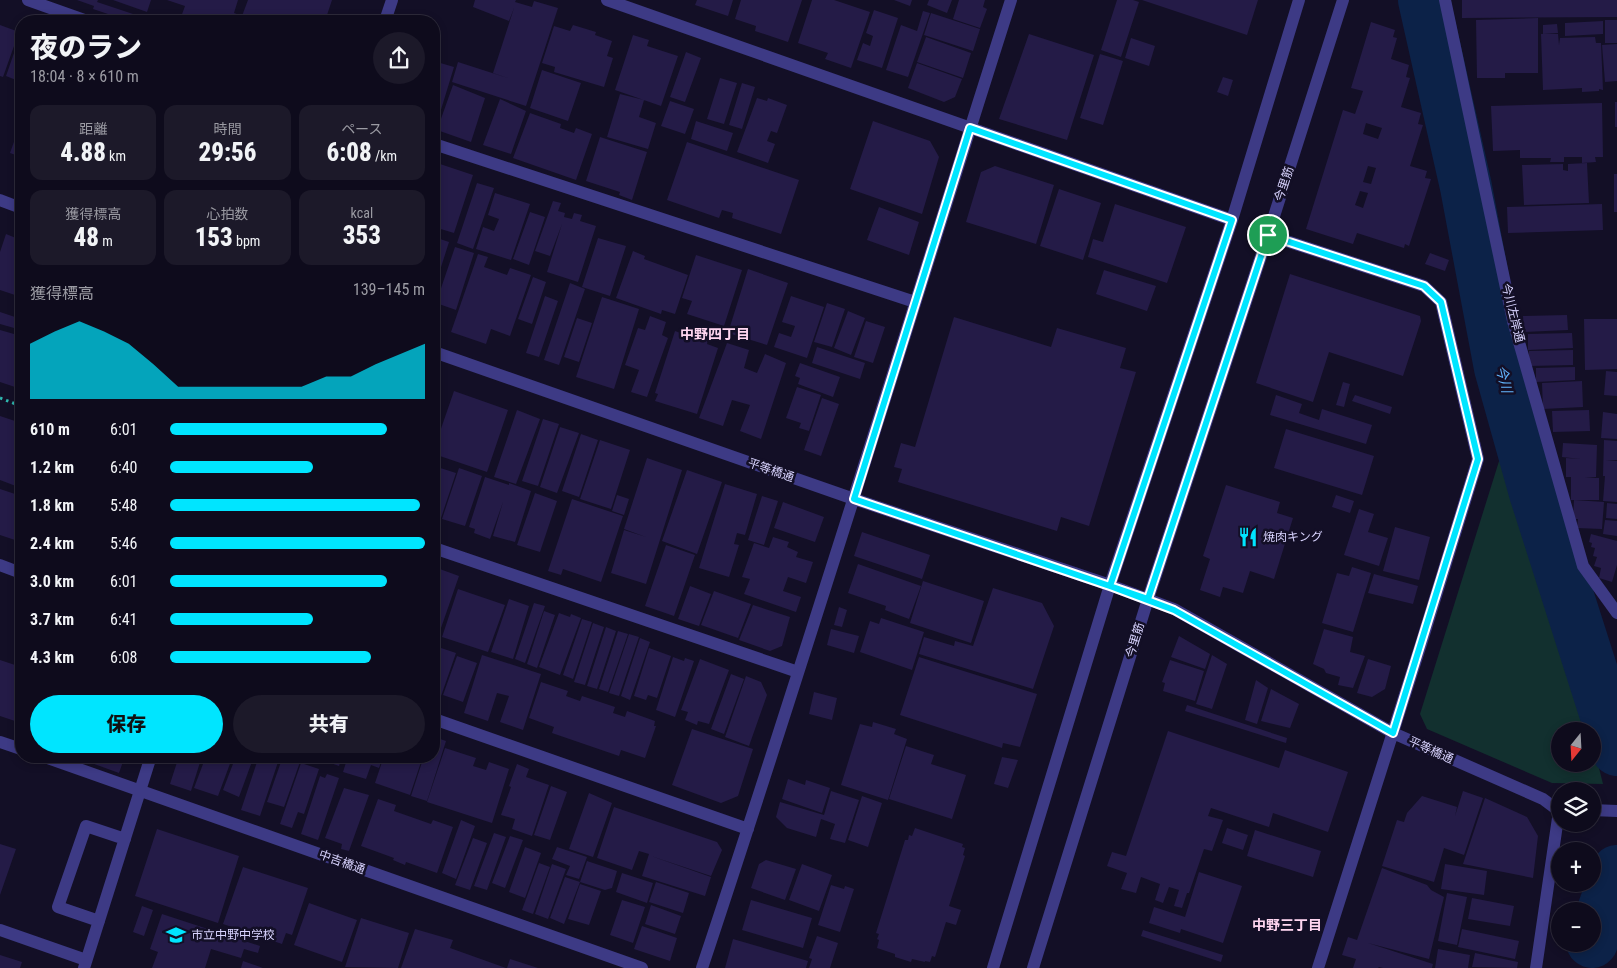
<!DOCTYPE html>
<html lang="ja">
<head>
<meta charset="utf-8">
<style>
  body { margin:0; font-family:"Roboto Condensed","Noto Sans JP",sans-serif; background:#1c1929; color:#f1f3f6; height:100vh; display:flex; flex-direction:column; font-size:19px; white-space:nowrap }
  * { box-sizing:border-box; margin:0 }
  p { font-size:16px; color:#9b9ba3 }
  .icon { flex:none; width:28px; height:28px; fill:none; stroke:currentColor; stroke-width:2; stroke-linecap:round; stroke-linejoin:round }
  .map { position:relative; flex:1; overflow:hidden }
  .details { position:absolute; left:15px; top:15px; width:425px; height:748px; display:flex; flex-direction:column; background:#0e0b1c; border-radius:20px; box-shadow:0 2px 8px #0003,0 0 0 1px #2e2b3b }
  .details>* { flex:none }
  .needle { width:32px; rotate:198deg }
  .fabs { position:absolute; left:1551px; top:722px; display:grid; gap:10px }
  .fabs a { display:grid; place-items:center; width:50px; height:50px; border-radius:50%; background:#0e0b1c; box-shadow:0 2px 8px #0003,0 0 0 1px #2e2b3b; font-size:25px }
  .pin { position:absolute; display:grid; place-items:center; width:42px; height:42px; color:#fff; margin:-21px; border:2px solid #fff; border-radius:50%; box-shadow:0 1px 5px #0007 }
  .round { display:grid; place-items:center; flex:none; width:52px; height:52px; border-radius:26px; background:#1c1929 }
  .overview { display:flex; align-items:center; justify-content:space-between; height:85px; padding:0 15px }
  h1 { font-size:28px; font-weight:800; line-height:38px }
  .figures { display:grid; grid-template-columns:repeat(3,1fr); gap:8px; height:85px; padding:5px 15px }
  .figures div { display:grid; align-content:center; border-radius:12px; background:#1c1929; text-align:center }
  .figures b { font-size:25px; font-weight:800 }
  .figures small { font-size:14px; font-weight:400 }
  .figures p { font-size:14px }
  .chart { height:140px; padding:10px 15px }
  .chart p { display:flex; justify-content:space-between }
  .chart svg { width:100%; height:90px; margin-top:5px; fill:#00e5ff; opacity:.7 }
  .primary-button { display:flex; gap:10px; margin-top:auto; padding:10px 15px }
  .primary-button a { flex:1; height:58px; border-radius:30px; background:#00e5ff; color:#111; font-size:20px; font-weight:800; line-height:58px; text-align:center }
  .primary-button a+a { background:#1c1929; color:#f1f3f6 }
  ul { padding:0 15px; list-style:none; font-size:16px }
  li { display:grid; grid-template-columns:80px 60px 1fr; align-items:center; height:38px }
  li i { height:12px; border-radius:6px; background:#00e5ff }
  .map>svg:first-child { display:block }
  .green { fill:#12302f }
  .lines { fill:none; stroke-linecap:round; stroke-linejoin:round }
  .river { stroke:#0c2248; stroke-width:52 }
  .building { fill:#241b47; fill-rule:evenodd }
  .path { stroke:#2fb8b0; stroke-width:3; stroke-dasharray:2.5 4; stroke-linecap:butt }
  .minor { stroke:#3d3a85; stroke-width:12 }
  .route-casing { stroke:#fff; stroke-width:10 }
  .route { stroke:#00e5ff; stroke-width:6 }
  .labels { text-anchor:middle; dominant-baseline:central; stroke-width:5; stroke-linejoin:round; paint-order:stroke }
  .street-label { font-size:12px; fill:#d9d4ff; stroke:#130f26 }
  .poi-label { font-size:12px; fill:#d9d4ff; stroke:#130f26; text-anchor:start }
  .neighbourhood-label { font-size:14px; font-weight:bold; fill:#ffd6f0; stroke:#130f26 }
  .water-label { font-size:14px; font-style:italic; fill:#62b6ff; stroke:#130f26 }
</style>
</head>
<body>
<div class="map">
<svg width="1617" height="968" viewBox="0 0 1617 968">
  <rect width="100%" height="100%" fill="#130f26"/>
  <!-- green -->
  <path class="green" d="M1500,458L1581,700L1589,731H1560V764H1592L1593,744L1603,784L1552,783L1427,729L1420,714Z"/>
  <g class="lines">
    <!-- river -->
    <path class="river" d="M1424,0L1466,187L1500,368L1535,493L1617,750
      M1592,942L1617,871"/>
  </g>
  <!-- building -->
  <path class="building" d="M77,0H98L97,2L154,21H129L93,9L94,6Z
    M113,0H151L147,12Z
    M167,0H238L234,13L242,16L248,0H332L325,21H193L181,17L185,6Z
    M475,0H516L515,2L532,7L534,1L558,8L526,106L452,82L458,62L517,81L493,73L514,8L509,21L473,7Z
    M697,0H733L728,16L695,5Z
    M741,0H802L788,42L755,31L756,26L735,19Z
    M812,0H834L870,12L851,68L825,59L828,53L798,43Z
    M894,0H912L910,6Z
    M929,0H952L947,13L927,5Z
    M959,0H985L983,7L987,9L980,28L953,19Z
    M1117,0H1133L1139,2L1121,57L1101,50Z
    M1142,0H1258L1247,35Z
    M1462,0H1617V17L1462,18Z
    M874,10L898,18L882,68L857,60L863,43L870,46L873,36L866,33Z
    M923,11L930,13L908,77L886,70L901,25L917,31Z
    M931,13L980,29L973,51L924,35Z
    M1538,18V73H1505V78H1477L1476,20Z
    M1605,20H1617V43H1605Z
    M1603,21V34L1565,36V23Z
    M1371,22L1395,30L1393,37L1397,38L1391,59L1409,65L1406,77L1410,78L1401,107L1421,113L1418,124L1423,125L1410,166L1427,171L1425,178L1431,179L1409,246L1405,244L1404,248L1357,233L1353,244L1306,229L1343,110L1355,114L1363,91L1351,88ZM1366,123L1382,128L1378,139L1363,134ZM1368,166L1376,168L1371,184L1363,182ZM1360,191L1368,193L1363,208L1355,205Z
    M1557,24L1558,33L1543,34V25Z
    M0,25L19,32L3,77L0,76Z
    M573,25L596,32L595,35L612,41L607,56L613,58L604,87L554,72L555,67L542,63L554,26L570,31Z
    M21,33V82L6,76Z
    M1029,34L1094,55L1067,140L999,119Z
    M1541,34H1558L1559,45L1560,38L1595,37L1596,43H1601L1603,90L1599,89V91L1582,92V88L1543,90Z
    M633,35L649,40L647,46L678,56L661,106L615,90Z
    M926,37L971,53L963,78L917,62Z
    M1131,38L1155,46L1149,66L1125,58Z
    M1617,44V81L1605,82L1602,45Z
    M686,52L701,58L685,102L670,97Z
    M1100,54L1123,61L1103,125L1080,118Z
    M437,62L454,67L440,113L434,111V75Z
    M917,63L962,79L955,97L944,102L908,88Z
    M542,70L581,83L568,121L530,108Z
    M1223,77L1233,80L1228,96L1217,92Z
    M720,78L737,83L724,124L707,119Z
    M742,83L755,87L742,129L729,125Z
    M453,85L485,98L471,142L437,130Z
    M620,94L644,100L639,117L656,123L648,149L607,137Z
    M757,98L767,101L768,98L787,105L777,133L771,131L767,141L775,144L768,163L737,152Z
    M500,99L526,111L511,154L483,145Z
    M670,101L694,109L685,134L661,126Z
    M1615,102H1617V127H1615Z
    M1602,103L1603,157H1595L1596,162L1582,163V157H1564V162H1550L1551,158H1520V150L1493,151L1491,106Z
    M530,113L561,124L560,128L574,133L576,128L592,134L576,180L513,158Z
    M696,121L733,133L727,151L691,139Z
    M873,121L930,141L939,157L922,214L850,189Z
    M21,122V157L10,153Z
    M600,137L647,152L632,200L619,195L620,192L586,181Z
    M687,142L799,180L781,234L732,218L733,213L722,210L719,218L667,200Z
    M434,162L473,175L454,233L434,227Z
    M1587,163L1589,203L1524,205L1522,165L1563,164V170L1568,171V164Z
    M995,166L1054,185L1036,244L966,222L981,172Z
    M1614,174H1617V212H1614Z
    M477,183L494,188L473,249L457,243Z
    M1059,189L1101,203L1083,260L1040,246Z
    M495,193L530,204L511,260L476,249L483,227L494,231L499,219L488,215Z
    M553,201L561,203L558,211L565,213L564,217L572,219L574,213L582,215L580,221L596,226L578,282L547,272L562,224L550,256L535,251Z
    M1115,204L1186,227L1167,283L1088,257L1093,239L1103,242Z
    M1602,204L1603,230L1508,233L1507,207Z
    M879,207L919,222L909,255L867,240Z
    M530,212L545,217L529,265L513,259Z
    M6,234L21,240V297L0,290V252Z
    M434,237L449,242L436,283L434,282Z
    M598,238L626,246L610,296L582,287Z
    M455,247L474,253L456,310L436,303Z
    M633,251L645,256L644,259L688,275L675,314L662,310L661,314L616,298Z
    M1430,253L1449,260L1445,271L1425,264Z
    M478,254L488,257L484,267L507,275L510,268L531,275L510,336L491,329L486,344L451,332Z
    M696,255L742,270L724,326L687,314L692,301L682,298Z
    M748,269L788,283L767,345L728,333Z
    M1104,270L1156,286L1147,311L1096,294Z
    M1290,274L1420,316L1421,321L1403,376L1329,352L1313,402L1256,383Z
    M533,277L546,282L532,324L518,319Z
    M570,283L585,289L559,365L544,360Z
    M545,296L558,301L539,357L526,353Z
    M791,296L824,307L807,358L774,347L779,333L791,337L795,326L782,322Z
    M602,297L639,309L614,389L576,377Z
    M827,303L845,309L832,347L814,342Z
    M848,311L865,318L851,355L834,348Z
    M0,312L21,319V330L0,324Z
    M1567,315L1568,330L1524,332L1523,316Z
    M650,316L666,322L662,335L668,338L647,397L631,392L639,370L625,365L638,328L645,330Z
    M954,317L1051,347L1057,328L1126,348L1120,368L1136,372L1089,526L1061,517L1057,531L898,482L902,469L894,467L901,443L915,447Z
    M577,318L592,323L579,362L564,357Z
    M1584,319H1617V369L1585,370Z
    M866,321L885,327L873,363L854,357Z
    M0,330L21,336V389L0,382Z
    M690,330L709,336L707,344L718,348L697,414L655,401L658,394L655,393L675,331L689,336Z
    M1572,333L1573,348L1528,350V334Z
    M727,343L749,350L744,368L757,373L765,354L786,363L761,439L740,431L750,405L732,400L723,426L699,418Z
    M817,347L865,363L860,379L812,363Z
    M1573,350V365L1529,366V351Z
    M800,363L840,377L833,397L798,384L800,378L795,376Z
    M1575,367V380L1536,382V368Z
    M1606,371L1617,372V396L1604,395Z
    M1582,381L1583,407L1543,409L1542,383Z
    M1343,382L1350,384L1344,407L1336,405Z
    M797,387L821,395L809,431L799,428L801,423L786,418Z
    M454,391L508,410L487,472L434,454L437,447L435,446Z
    M1276,395L1302,404L1299,413L1319,420L1322,409L1372,425L1366,444L1270,415Z
    M1355,395L1392,407L1390,414L1352,401Z
    M822,398L839,404L821,456L804,450Z
    M517,410L540,419L516,484L494,477Z
    M1589,410L1590,431L1553,432L1552,411Z
    M1603,412L1617,414V439L1601,438Z
    M0,416L21,423V488L0,480Z
    M543,419L559,424L538,486L522,481Z
    M560,427L579,433L557,493L540,487Z
    M1286,429L1374,456L1362,495L1274,468Z
    M581,434L598,440L579,497L562,491Z
    M600,440L630,450L611,509L580,499Z
    M1604,440L1617,441V460H1606L1617,461V502L1603,501L1605,476H1603Z
    M1563,443L1597,445L1596,477L1585,478H1599V500H1571V477H1566V458L1581,459L1562,457Z
    M647,458L682,470L646,584L611,573L624,530L646,537L624,529Z
    M434,466L456,473L434,539Z
    M459,468L482,476L465,526L442,519Z
    M687,470L722,482L697,554L662,541Z
    M485,477L509,485V483L531,491L515,542L493,536L503,502L490,539L474,533L475,529L469,527Z
    M725,484L757,494L745,535L737,533L734,544L739,545L729,577L699,568Z
    M1226,485L1280,502L1277,513L1293,518L1274,579L1250,571L1243,593L1223,587L1220,597L1200,590L1210,559L1203,556Z
    M0,489L21,496V542L0,535Z
    M535,493L557,501L540,552L517,545Z
    M617,495L629,499L624,515L612,511Z
    M1336,495L1354,501L1350,513L1332,507Z
    M762,496L778,501L764,545L748,540Z
    M572,499L623,516L601,582L563,569L561,575L548,571Z
    M1574,500L1604,502L1602,529L1577,528L1578,519H1573Z
    M783,502L824,517L815,542L774,528Z
    M1607,503L1617,504V519L1606,518Z
    M1359,509L1374,514L1368,532L1388,538L1379,566L1344,555Z
    M1605,520L1617,521V536L1603,534Z
    M1395,527L1430,537L1419,580L1383,571Z
    M862,532L930,555L922,579L854,556Z
    M1591,534L1617,541V565L1612,582L1599,578L1601,568L1594,566L1597,557L1593,556L1595,548L1591,547L1592,543L1589,542Z
    M773,537L789,542L787,547L798,552L796,557L813,562L806,583L788,577L783,591L801,597L796,612L744,594L750,579L742,577L754,543L769,548Z
    M666,545L695,555L674,616L645,606Z
    M858,564L921,586L909,619L885,610L886,606L848,593Z
    M1352,567L1371,573L1353,632L1322,623L1337,573L1349,576Z
    M437,568L459,576L441,628L434,625V577Z
    M1374,574L1418,586L1413,604L1368,593Z
    M923,581L984,601L971,643L910,623Z
    M690,586L711,594L699,626L678,619Z
    M993,588L1042,603L1054,626L1033,689L919,654L924,637L954,646L955,641L973,646Z
    M458,589L505,605L488,652L442,637Z
    M714,591L751,604L738,638L701,625Z
    M509,599L529,606L513,659L491,652Z
    M534,603L545,606L525,663L515,659Z
    M753,605L790,617L782,646L770,651L739,640Z
    M839,607L847,610L842,627L834,625Z
    M544,611L555,615L537,668L527,664Z
    M559,613L570,617L571,614L581,618L560,675L539,667Z
    M881,618L924,632L912,670L860,652L870,621L879,624Z
    M582,619L592,622L573,679L563,675Z
    M593,623L604,627L585,685L574,682Z
    M606,627L616,631L597,689L587,686Z
    M831,629L859,636L854,653L827,645Z
    M1324,629L1353,637L1350,652L1365,656L1353,688L1338,685L1340,677L1326,673L1324,669L1313,664Z
    M618,631L628,634L608,692L599,689Z
    M629,634L639,637L619,696L609,693Z
    M1179,636L1210,654L1205,669L1171,657Z
    M640,638L650,642L630,700L621,696Z
    M435,646L456,653L440,699L434,696Z
    M649,648L671,656L657,698L648,695L646,700L634,696Z
    M482,655L541,674L523,730L500,722L509,696L497,693L488,721L464,713Z
    M1212,655L1227,664L1212,709L1196,704Z
    M457,656L477,663L463,702L443,695Z
    M673,657L684,661L685,658L694,661L675,717L656,710Z
    M919,657L1037,694L1020,747L1003,743L1002,748L900,715Z
    M700,659L729,670L709,724L698,721L697,725L685,720L688,712L681,710Z
    M1368,659L1391,666L1385,689L1372,697L1357,693Z
    M0,660L21,667V718L16,717L15,721L0,716Z
    M1170,660L1204,671L1195,701L1163,691L1165,683L1162,682Z
    M731,674L744,679L724,734L711,729Z
    M746,676L761,682L767,695L749,746L725,737Z
    M1256,680L1268,688L1257,724L1245,720Z
    M541,682L568,691L566,696L580,701L582,696L615,707L613,713L625,717L627,711L655,721L654,726H656L645,758L621,750L619,756L552,733L554,727L529,718Z
    M1271,689L1299,704L1290,728L1261,721Z
    M814,692L837,698L832,720L809,714Z
    M1187,705L1287,738L1286,743L1185,711Z
    M873,722L896,729L894,734L907,739L888,800L841,785L860,724L872,727Z
    M692,729L753,749L738,796L721,803L672,785Z
    M1168,731L1279,768L1285,750L1348,772L1328,832L1273,813L1269,827L1211,808L1208,816L1223,820L1212,851L1204,849L1189,893H1187L1182,908L1174,906L1179,890L1169,887L1163,903L1155,900L1160,884L1141,877L1136,893L1121,889L1127,873L1107,866L1112,852L1126,856Z
    M434,737L446,741L427,801L411,796L424,756H434Z
    M906,746L934,755L931,764L966,775L952,819L889,799Z
    M445,748L476,758L473,766L486,770L489,762L509,769L492,823L427,802Z
    M88,756H125L119,773L86,761Z
    M179,756H202L191,791L170,784Z
    M206,756H218L231,761L218,796L194,788Z
    M236,756H254L239,797L223,790Z
    M259,756H280L260,816L241,810Z
    M283,756L300,762L284,807L267,802Z
    M311,756H342L339,766Z
    M348,756H383L379,768L371,765L366,779L343,772Z
    M384,756H423L410,795L375,783Z
    M1002,757L1018,760L1008,788L994,784Z
    M301,763L319,769L304,814L298,812L292,828L280,824Z
    M517,764L529,769L526,777L549,785L532,836L512,829L515,819L501,815L511,787L509,786Z
    M327,774L339,778L318,840L301,834L320,776L325,778Z
    M788,779L805,785L806,780L830,788L822,813L782,799Z
    M551,786L567,792L550,840L534,835Z
    M344,788L369,795L349,851L341,849L342,844L325,838Z
    M831,791L859,800L845,843L830,839L835,824L821,819L816,837L787,828L776,817L780,802L824,815Z
    M1463,791L1483,798L1464,855L1444,848L1434,882L1382,866L1397,820L1404,822L1407,813L1422,796L1457,807L1455,816Z
    M589,793L612,803L593,857L569,849Z
    M862,796L882,803L868,847L848,840Z
    M1485,798L1527,817L1538,836L1533,878L1463,864Z
    M378,799L396,805L394,811L431,824L433,820L453,827L437,873L406,862L405,865L393,860L394,858L361,846Z
    M614,807L717,842L722,850L711,876L651,856L711,877L705,896L642,876L649,854L639,851L632,870L597,858Z
    M461,820L475,826L456,879L442,873Z
    M915,828L963,844L962,847L965,848L963,855L965,856L949,906L961,910L956,925L946,922L935,957L932,956L930,962L925,961V962L912,959L911,962L895,957V954L877,948L879,940L877,939L879,934L876,933L905,840H908L909,835L912,836Z
    M1227,828L1248,835L1243,850L1222,843Z
    M157,829L239,856L218,923L135,896Z
    M1255,830L1321,851L1313,877L1247,856Z
    M494,833L506,837L487,890L474,886Z
    M510,836L523,840L505,888L492,883Z
    M473,838L487,843L470,890L455,885Z
    M0,844L16,849L0,895Z
    M525,847L541,853L525,898L509,892Z
    M557,847L587,857L579,879L566,875L570,866L552,859Z
    M766,860L796,869L785,900L751,888L759,864Z
    M587,861L617,871L612,888L605,890L580,882L564,924L550,918L565,877L580,882Z
    M539,863L550,867L533,914L522,910Z
    M552,864L566,869L548,919L535,914Z
    M802,864L832,875L819,911L789,900Z
    M1445,864L1487,871L1484,895L1441,889Z
    M243,867L308,888L292,935L286,933L282,944L223,924Z
    M1382,868L1427,885L1431,890L1444,897L1429,959L1368,943L1433,964L1432,968H1383L1379,967L1378,968H1353L1356,959L1342,955L1348,937L1357,940Z
    M1199,872L1242,886L1223,943L1181,929L1180,933L1149,923L1154,907L1185,917Z
    M622,873L653,883L647,903L616,892Z
    M656,882L689,893L683,913L649,902Z
    M580,884L601,891L589,925L568,919Z
    M831,885L844,889L845,886L854,889L840,932L818,925Z
    M1447,893L1467,897L1457,945L1438,941Z
    M1472,898L1514,906L1510,926L1468,919Z
    M622,900L645,907L633,943L610,935Z
    M751,900L812,918L803,948L742,930Z
    M309,903L357,920L342,962L294,945Z
    M651,905L681,916L675,934L645,924Z
    M142,906L153,910L144,936L133,932Z
    M162,914L260,946L258,953L244,949L241,958L211,949L205,968H152L158,952L150,949Z
    M361,918L409,933L398,968L345,967Z
    M642,926L677,938L670,961L634,949Z
    M415,929L453,940L450,948L506,968H401Z
    M1462,929L1519,941L1515,959L1458,947Z
    M1143,930L1223,955L1221,962L1141,936Z
    M817,936L838,943L830,968H809L812,959L809,958Z
    M733,939L808,961L806,968H725Z
    M1438,949L1470,955L1468,968H1435Z
    M1475,953L1518,962L1517,968L1472,967Z
    M0,955L22,962L20,968H0Z
    M510,959L538,968H507Z
    M243,961L263,968H241Z"/>
  <g class="lines">
    <!-- path -->
    <path class="path" d="M0,398L21,406"/>
    <!-- minor -->
    <path class="minor" d="M28,0L87,21
      M607,0L1232,220
      M1445,0L1513,321L1583,566L1617,613
      M385,21L392,0
      M434,144L915,302
      M0,200L21,208
      M1268,235L1424,286L1441,302L1478,459L1422,641L1318,968
      M434,352L854,499L1110,585L1174,609L1393,733L1543,799L1559,811
      M434,548L798,672
      M0,565L21,573
      M434,719L748,829
      M0,742L21,749
      M42,756L642,968
      M1592,810L1617,811
      M99,921L58,907L86,826L125,839
      M0,930L86,960
      M84,968L151,756
      M702,968C809,647 908,323 1011,0
      M993,968L1110,585L1232,220L1299,0
      M1033,968L1148,599L1268,235L1343,0
      M1536,968L1559,811"/>
  </g>
  <g class="lines">
    <defs>
      <path id="route" d="M1268,235L1148,599L854,499L970,128L1232,220L1110,586L1174,610L1393,733L1478,459L1441,302L1424,286L1268,235"/>
    </defs>
    <!-- route casing -->
    <use href="#route" class="route-casing"/>
    <!-- route -->
    <use href="#route" class="route"/>
  </g>
  <!-- icons -->
  <defs>
    <symbol id="restaurant-bare" viewBox="-9 -9 18 18"><path d="M-5-6h1v4h1v-4h1v4h1v-4h1v5L-1.5 .5V6h-2V.5L-5-1ZM5-6V6H3V1.5H1.5Q1.5-4 5-6Z" fill="#00e5ff" stroke="#130f26" stroke-width="2.5" paint-order="stroke"/></symbol>
    <symbol id="school-bare" viewBox="-9 -9 18 18"><path d="M0-5L7-2L0 1L-7-2ZM-4 1L0 2.5L4 1V4Q0 6-4 4Z" fill="#00e5ff" stroke="#130f26" stroke-width="2.5" paint-order="stroke"/></symbol>
  </defs>
  <g fill-rule="evenodd">
    <use href="#restaurant-bare" x="1234" y="523" width="28" height="28"/>
    <use href="#school-bare" x="162" y="921" width="28" height="28"/>
  </g>
  <g class="labels">
    <!-- street labels -->
    <g class="street-label">
      <text transform="translate(1284 184) rotate(-72)">今里筋</text>
      <text transform="translate(1513 313) rotate(76)">今川左岸通</text>
      <text transform="translate(771 470) rotate(19)">平等橋通</text>
      <text transform="translate(1135 640) rotate(-73)">今里筋</text>
      <text transform="translate(1431 750) rotate(24)">平等橋通</text>
      <text transform="translate(342 862) rotate(20)">中吉橋通</text>
    </g>
    <!-- poi labels -->
    <g class="poi-label">
      <text x="1263" y="537">焼肉キング</text>
      <text x="191" y="935">市立中野中学校</text>
    </g>
    <!-- neighbourhood labels -->
    <g class="neighbourhood-label">
      <text x="715" y="334">中野四丁目</text>
      <text x="1287" y="925">中野三丁目</text>
    </g>
    <!-- water labels -->
    <g class="water-label">
      <text transform="translate(1504 379) rotate(76)">今川</text>
    </g>
  </g>
</svg>
<div class="fabs">
<a><svg class="needle" viewBox="-14 -14 28 28"><path d="M0-13l5 13h-10z" fill="#e53935"/><path d="M0 13l5-13h-10z" fill="#9b9ba3"/></svg></a>
<a><svg class="icon" aria-label="layers" viewBox="0 0 24 24"><path d="M12 4l9 5-9 5-9-5zM3 14l9 5 9-5"/></svg></a>
<a>+</a>
<a>−</a>
</div>
<div class="pin" style="left:1268px;top:235px;background:#1e9e55"><svg class="icon" aria-label="arrive" viewBox="0 0 24 24"><path d="M6 21V4h12l-3 4 3 4H6"/></svg></div>
<section class="details">
<div class="overview"><div><h1>夜のラン</h1><p>18:04 · 8 × 610 m</p></div><a class="round"><svg class="icon" aria-label="share" viewBox="0 0 24 24"><path d="M12 15V3M7 8l5-5 5 5M5 13v7h14v-7"/></svg></a></div>
<div class="figures">
<div><p>距離</p><b>4.88<small> km</small></b></div>
<div><p>時間</p><b>29:56</b></div>
<div><p>ペース</p><b>6:08<small> /km</small></b></div>
</div>
<div class="figures">
<div><p>獲得標高</p><b>48<small> m</small></b></div>
<div><p>心拍数</p><b>153<small> bpm</small></b></div>
<div><p>kcal</p><b>353</b></div>
</div>
<div class="chart"><p><span>獲得標高</span>139–145 m</p>
<svg viewBox="0 0 160 44" preserveAspectRatio="none"><path d="M0 44V17L10 11L20 6L30 11L40 17L50 27L60 38L70 38L80 38L90 38L100 38L110 38L120 33L130 33L140 27L150 22L160 17V44z"/></svg>
</div>
<ul>
<li><b>610 m</b>6:01<i style="width:85%"></i></li>
<li><b>1.2 km</b>6:40<i style="width:56%"></i></li>
<li><b>1.8 km</b>5:48<i style="width:98%"></i></li>
<li><b>2.4 km</b>5:46<i style="width:100%"></i></li>
<li><b>3.0 km</b>6:01<i style="width:85%"></i></li>
<li><b>3.7 km</b>6:41<i style="width:56%"></i></li>
<li><b>4.3 km</b>6:08<i style="width:79%"></i></li>
</ul>
<div class="primary-button"><a>保存</a><a>共有</a></div>
</section>
</div>
</body>
</html>
